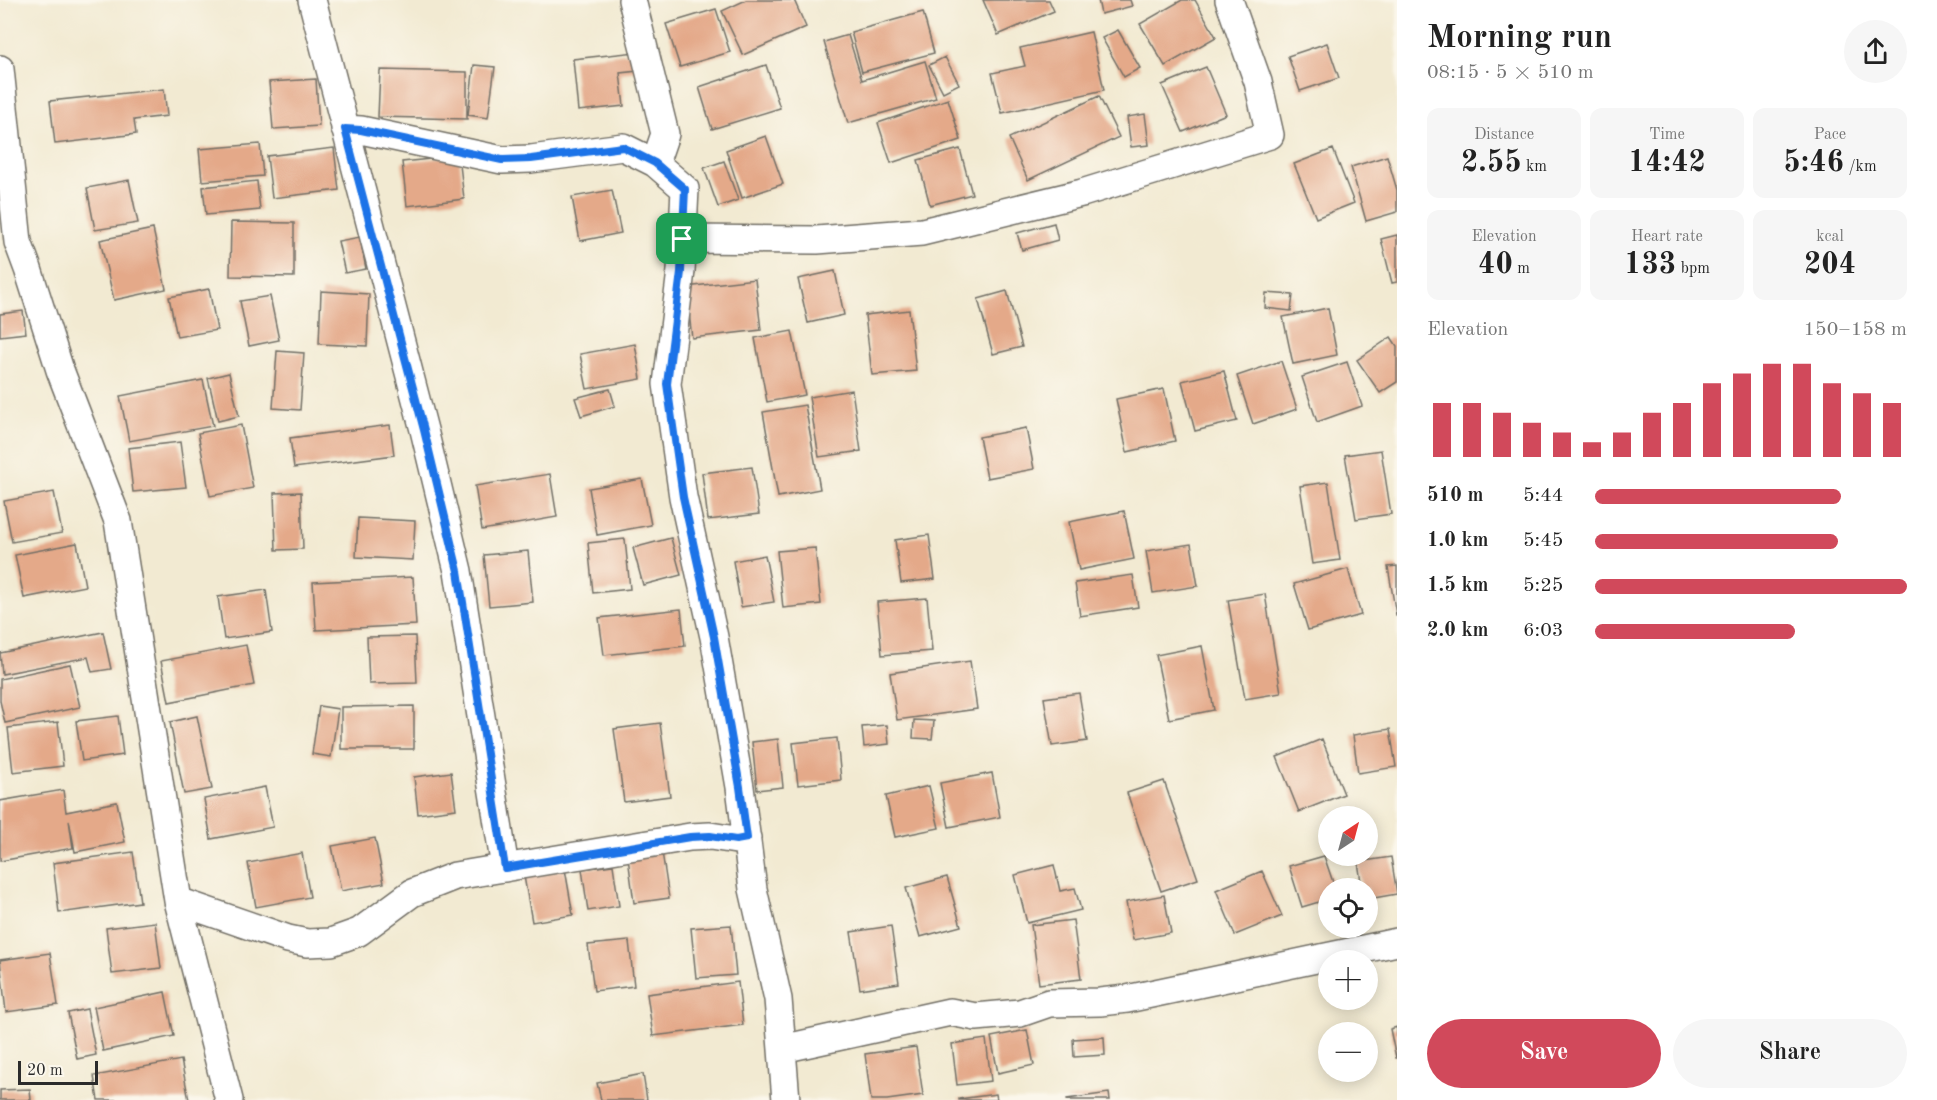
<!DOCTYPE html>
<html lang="en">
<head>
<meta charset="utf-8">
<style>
  body { margin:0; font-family:"Old Standard TT",serif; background:#f6f6f6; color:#222; height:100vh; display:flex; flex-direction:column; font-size:22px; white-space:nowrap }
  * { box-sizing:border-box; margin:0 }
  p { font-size:20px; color:#767676 }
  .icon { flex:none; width:33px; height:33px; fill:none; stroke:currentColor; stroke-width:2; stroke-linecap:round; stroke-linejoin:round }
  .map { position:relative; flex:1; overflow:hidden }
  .drawer { display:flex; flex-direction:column; background:#fff; width:540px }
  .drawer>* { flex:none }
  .needle { width:39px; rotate:36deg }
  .controls { position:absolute; left:1318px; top:806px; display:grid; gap:12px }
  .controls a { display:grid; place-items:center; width:60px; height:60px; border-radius:50%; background:#fff; box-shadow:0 3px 15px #0003; font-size:30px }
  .scale { position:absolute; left:18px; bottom:15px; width:80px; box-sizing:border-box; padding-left:6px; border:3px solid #2b2b2b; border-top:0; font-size:16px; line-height:21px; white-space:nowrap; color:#2b2b2b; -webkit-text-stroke:4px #fbf7ec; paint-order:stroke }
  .pin { position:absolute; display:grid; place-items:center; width:51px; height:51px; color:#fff; margin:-26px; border-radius:12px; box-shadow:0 3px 9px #0006 }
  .round { display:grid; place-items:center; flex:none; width:63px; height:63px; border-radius:32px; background:#f6f6f6 }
  .head { display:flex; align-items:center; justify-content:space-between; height:102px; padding:0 30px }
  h1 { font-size:33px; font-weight:800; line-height:45px }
  .metrics { display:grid; grid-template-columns:repeat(3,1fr); gap:9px; height:102px; padding:6px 30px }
  .metrics div { display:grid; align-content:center; border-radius:12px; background:#f6f6f6; text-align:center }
  .metrics b { font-size:30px; font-weight:800 }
  .metrics small { font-size:16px; font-weight:400 }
  .metrics p { font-size:16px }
  .chart { height:168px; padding:12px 30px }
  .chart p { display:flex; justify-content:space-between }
  .chart svg { width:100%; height:108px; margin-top:6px; stroke:#d1495b; stroke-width:6 }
  .action { display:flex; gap:12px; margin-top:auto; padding:12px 30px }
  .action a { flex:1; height:69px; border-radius:36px; background:#d1495b; color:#fff; font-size:24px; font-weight:800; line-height:69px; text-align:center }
  .action a+a { background:#f6f6f6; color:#222 }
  ul { padding:0 30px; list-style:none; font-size:20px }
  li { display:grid; grid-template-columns:96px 72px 1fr; align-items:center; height:45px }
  li i { height:15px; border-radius:8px; background:#d1495b }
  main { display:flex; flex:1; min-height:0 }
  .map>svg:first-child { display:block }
  .building { fill:#e4a989 }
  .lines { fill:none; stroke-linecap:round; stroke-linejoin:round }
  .minor-casing { stroke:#716e65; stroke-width:30 }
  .minor { stroke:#fff; stroke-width:27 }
  .route-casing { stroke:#fff; stroke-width:12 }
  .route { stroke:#1a73e8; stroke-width:8 }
</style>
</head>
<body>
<main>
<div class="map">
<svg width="1397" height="1100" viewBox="0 0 1397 1100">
  <rect width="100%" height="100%" fill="#fbf7ec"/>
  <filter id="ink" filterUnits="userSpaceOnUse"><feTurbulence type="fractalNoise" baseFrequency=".0167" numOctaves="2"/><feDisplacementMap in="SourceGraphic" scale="12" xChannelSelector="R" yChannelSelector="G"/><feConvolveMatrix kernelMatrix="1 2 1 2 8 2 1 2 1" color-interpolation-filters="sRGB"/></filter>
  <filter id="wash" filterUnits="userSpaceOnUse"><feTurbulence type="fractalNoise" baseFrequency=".008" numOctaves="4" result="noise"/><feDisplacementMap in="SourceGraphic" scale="24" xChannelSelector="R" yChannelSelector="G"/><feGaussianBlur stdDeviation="1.35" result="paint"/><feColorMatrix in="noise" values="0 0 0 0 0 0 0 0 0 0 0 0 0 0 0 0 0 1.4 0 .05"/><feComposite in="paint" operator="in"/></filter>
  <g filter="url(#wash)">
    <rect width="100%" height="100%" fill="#f2ead2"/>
    <g id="blocks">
      <!-- building -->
      <path class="building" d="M746,0H794L806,27L743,55L722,11Z
        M983,0H1049L1054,11L998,35Z
        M1098,0H1130L1132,6L1101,14Z
        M1182,0H1195L1216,37L1165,66L1140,24Z
        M716,9L730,52L680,67L666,24Z
        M923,12L934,53L862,72L851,32Z
        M1118,30L1140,68L1124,77L1102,38Z
        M1091,32L1104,90L1002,113L992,73L1025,66L1020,48Z
        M848,35L862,80L925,61L936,98L848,123L824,42Z
        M1327,43L1339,78L1300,91L1288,56Z
        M636,52L638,71L620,73L624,106L578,111L573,59Z
        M945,57L959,84L943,92L929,65Z
        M474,65L495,67L488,118L468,115Z
        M766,65L780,108L712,129L699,87Z
        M1206,67L1226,114L1183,132L1162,85Z
        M380,70L467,72V119L378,117Z
        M316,79L319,126L273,129L269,82Z
        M164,89L167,116L134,120L136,134L55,144L50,101Z
        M1099,96L1119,137L1028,180L1009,138Z
        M948,99L961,140L891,163L878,123Z
        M1145,114L1149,145L1131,147L1127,117Z
        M766,136L783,184L742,198L726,150Z
        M260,144L263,176L202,181L199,149Z
        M334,148L339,190L272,198L267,156Z
        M960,149L972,194L930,205L918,160Z
        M1333,149L1354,203L1316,218L1294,164Z
        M459,156L464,199L407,206L402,162Z
        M1387,156L1397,190V212L1366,221L1351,167Z
        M724,161L738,200L718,207L704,168Z
        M129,180L138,223L95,230L87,188Z
        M257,181L260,210L206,215L203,187Z
        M612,190L621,233L580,241L572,197Z
        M231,222L294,223V277L230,276Z
        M1054,223L1058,240L1022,250L1017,233Z
        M153,229L166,289L114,300L100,240Z
        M1397,235V282L1392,283L1381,239Z
        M360,237L366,269L345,273L338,241Z
        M835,271L844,315L808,323L798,279Z
        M755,279L761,330L692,338L686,287Z
        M209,289L217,330L177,337L169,297Z
        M321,291L369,294L367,346L319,344Z
        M1007,291L1022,347L993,354L978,299Z
        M1266,293L1293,295L1291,311L1265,308Z
        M270,296L279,340L249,346L240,301Z
        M1328,308L1337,355L1293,364L1283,317Z
        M909,310L916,371L872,375L865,315Z
        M23,311L26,333L0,336V314Z
        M792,331L805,395L767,402L755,338Z
        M1391,337L1397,346V382L1380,393L1357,360Z
        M635,344L641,379L587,389L580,354Z
        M277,351L304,353L300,410L273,408Z
        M1281,361L1297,409L1253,424L1237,376Z
        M1347,362L1362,406L1317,422L1302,377Z
        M1224,371L1237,421L1195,431L1182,381Z
        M229,373L239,416L218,421L208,378Z
        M203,380L213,426L129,441L120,396Z
        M610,389L615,406L581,416L575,398Z
        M1164,389L1175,441L1127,452L1116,399Z
        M852,390L861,451L819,457L809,397Z
        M805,405L820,489L778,497L763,412Z
        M241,425L253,488L210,496L198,433Z
        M390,425L394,455L294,468L290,438Z
        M1026,428L1034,469L987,478L979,437Z
        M180,442L186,487L133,492L128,448Z
        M1381,450L1391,514L1356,519L1345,455Z
        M752,467L759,514L708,520L702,473Z
        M550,474L557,517L482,530L475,486Z
        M642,479L651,525L597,535L589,488Z
        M1328,482L1340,560L1312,564L1300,486Z
        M54,492L62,533L12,542L4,501Z
        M301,492L303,549L276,550L274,493Z
        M1124,511L1134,559L1079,570L1069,522Z
        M358,518L415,521L413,560L356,557Z
        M929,535L935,579L901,583L895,540Z
        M671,538L681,575L643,585L633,548Z
        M625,539L630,589L593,593L588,543Z
        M77,543L85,586L24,598L15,555Z
        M1191,544L1198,586L1153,593L1146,551Z
        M815,548L821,604L783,608L777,551Z
        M528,551L533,602L489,606L484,555Z
        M765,555L774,602L741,607L733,561Z
        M1397,566V615H1396L1388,567Z
        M1348,569L1361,615L1308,630L1294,584Z
        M1133,575L1138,607L1080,616L1075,583Z
        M413,577L416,625L316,630L313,582Z
        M266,590L272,632L224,639L218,597Z
        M1265,594L1281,693L1245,699L1228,600Z
        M927,598L932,651L882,655L877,602Z
        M681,609L685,646L604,655L599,618Z
        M103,632L111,669L92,672L88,657L2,674L0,653Z
        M415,636L417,683L369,684L367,637Z
        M246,645L254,685L169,702L161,661Z
        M1202,646L1214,710L1169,719L1156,655Z
        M970,661L977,709L897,720L890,673Z
        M70,664L80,707L5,723L0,701V679Z
        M1079,693L1087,741L1052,746L1044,698Z
        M319,706L338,709L331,757L312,754Z
        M414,706V749H341V707Z
        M118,716L123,755L82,761L76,721Z
        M197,716L212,789L184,794L170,722Z
        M914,720L934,721L932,739L913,738Z
        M58,722L63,766L13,772L8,728Z
        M660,723L670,796L624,802L614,729Z
        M887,725L889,744L864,747L862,727Z
        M1390,729L1396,767L1358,773L1353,735Z
        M837,738L841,780L798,785L793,743Z
        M778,739L783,787L757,790L752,742Z
        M1322,739L1344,794L1299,812L1277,757Z
        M451,772L456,809L418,814L414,777Z
        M992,773L1000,817L949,827L940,783Z
        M1164,781L1198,879L1161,891L1127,793Z
        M929,786L939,828L895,837L886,796Z
        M265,787L273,827L211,839L204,799Z
        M63,790L66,812L117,802L125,842L75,852L69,820L73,848L0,861V801Z
        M375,838L384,883L341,891L332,846Z
        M661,845L669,898L634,903L627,850Z
        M133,852L140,902L59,913L53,863Z
        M302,853L310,897L256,907L248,863Z
        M1324,856L1335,888H1329V899L1302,907L1289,866Z
        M1391,857L1397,894L1368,899V888H1362L1358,862Z
        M613,865L619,906L588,911L582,869Z
        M1054,865L1060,891L1075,888L1081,910L1027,923L1015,875Z
        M565,869L573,915L532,922L524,876Z
        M1262,871L1282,916L1235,935L1216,890Z
        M947,877L961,926L920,937L906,888Z
        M1164,895L1171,933L1133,940L1126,902Z
        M1073,920L1081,979L1039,984L1031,925Z
        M155,922L161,968L112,974L106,928Z
        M731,925L736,975L696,978L691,928Z
        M891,926L899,983L860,989L851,932Z
        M629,941L634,986L594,991L588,945Z
        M50,953L58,1005L6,1012L0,960Z
        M738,982L743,1025L653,1036L647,994Z
        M165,992L174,1036L103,1051L94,1007Z
        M87,1009L96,1055L77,1059L68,1013Z
        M1397,1027V1058H1396L1390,1029Z
        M1027,1030L1034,1065L998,1073L991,1037Z
        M1104,1037L1105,1055L1074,1057L1073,1039Z
        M986,1039L991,1081L957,1085L952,1044Z
        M916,1047L923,1095L887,1100H871L865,1054Z
        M181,1060L189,1100H98L94,1076Z
        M643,1074L647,1100H601L597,1083Z
        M30,1089L31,1100H0V1090Z
        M1109,1093L1110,1100H1067V1099Z
        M996,1094L997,1100H959V1099Z"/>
    </g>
  </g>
  <g filter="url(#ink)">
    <use href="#blocks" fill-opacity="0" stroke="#716e65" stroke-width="1.5"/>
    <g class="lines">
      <defs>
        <path id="minor" d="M312,0L424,430L458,571L505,868
          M632,0L665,134L655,163
          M0,69L18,242L28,269L60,370L118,521L178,901L229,1100
          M345,129L361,130L502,160L531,159L623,147L655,163L685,189L681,271L667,384L683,497L714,637L740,787L753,889L778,999L786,1100
          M682,239L817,240L922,232L1082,193L1270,135L1258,82L1229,0
          M178,901L288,939L307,943L331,942L359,932L412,893L455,876L690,837L710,836L736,840L747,838
          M782,1049L950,1012L976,1017L1020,1013L1049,1003L1100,1002L1127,999L1397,942"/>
      </defs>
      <!-- minor casing -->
      <use href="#minor" class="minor-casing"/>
      <!-- minor -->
      <use href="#minor" class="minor"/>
    </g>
  </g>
  <g class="lines" filter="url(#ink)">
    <defs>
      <path id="route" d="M345,129L361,130L502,160L531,159L623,147L655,163L685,189L681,272L667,384L683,497L714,637L740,787L747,838L736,840L710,836L690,837L505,868L458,571L424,430Z"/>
    </defs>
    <!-- route casing -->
    <use href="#route" class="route-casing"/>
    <!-- route -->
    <use href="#route" class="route"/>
  </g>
</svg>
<div class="controls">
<a><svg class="needle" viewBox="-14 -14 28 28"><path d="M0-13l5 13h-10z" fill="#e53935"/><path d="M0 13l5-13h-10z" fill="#767676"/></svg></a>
<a><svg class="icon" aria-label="locate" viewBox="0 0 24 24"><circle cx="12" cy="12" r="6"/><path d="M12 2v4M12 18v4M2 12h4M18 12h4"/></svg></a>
<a>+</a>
<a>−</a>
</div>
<div class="scale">20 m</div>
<div class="pin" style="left:682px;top:239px;background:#1e9e55"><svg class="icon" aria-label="arrive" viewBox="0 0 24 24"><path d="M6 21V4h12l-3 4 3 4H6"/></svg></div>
</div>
<section class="drawer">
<div class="head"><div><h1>Morning run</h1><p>08:15 · 5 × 510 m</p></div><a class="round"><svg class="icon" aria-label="share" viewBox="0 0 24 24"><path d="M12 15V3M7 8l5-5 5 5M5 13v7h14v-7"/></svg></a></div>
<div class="metrics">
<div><p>Distance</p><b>2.55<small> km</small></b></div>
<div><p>Time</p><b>14:42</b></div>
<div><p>Pace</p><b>5:46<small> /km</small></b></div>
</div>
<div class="metrics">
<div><p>Elevation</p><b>40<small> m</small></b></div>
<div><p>Heart rate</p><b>133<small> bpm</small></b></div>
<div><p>kcal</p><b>204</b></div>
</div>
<div class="chart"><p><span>Elevation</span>150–158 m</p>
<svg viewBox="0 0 160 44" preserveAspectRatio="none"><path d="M5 44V22M15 44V22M25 44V26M35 44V30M45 44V34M55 44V38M65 44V34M75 44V26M85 44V22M95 44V14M105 44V10M115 44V6M125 44V6M135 44V14M145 44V18M155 44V22"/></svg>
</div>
<ul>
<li><b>510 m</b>5:44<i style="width:79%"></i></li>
<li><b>1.0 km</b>5:45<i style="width:78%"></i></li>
<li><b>1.5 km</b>5:25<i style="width:100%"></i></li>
<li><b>2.0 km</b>6:03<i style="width:64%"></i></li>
</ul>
<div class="action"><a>Save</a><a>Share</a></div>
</section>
</main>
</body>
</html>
